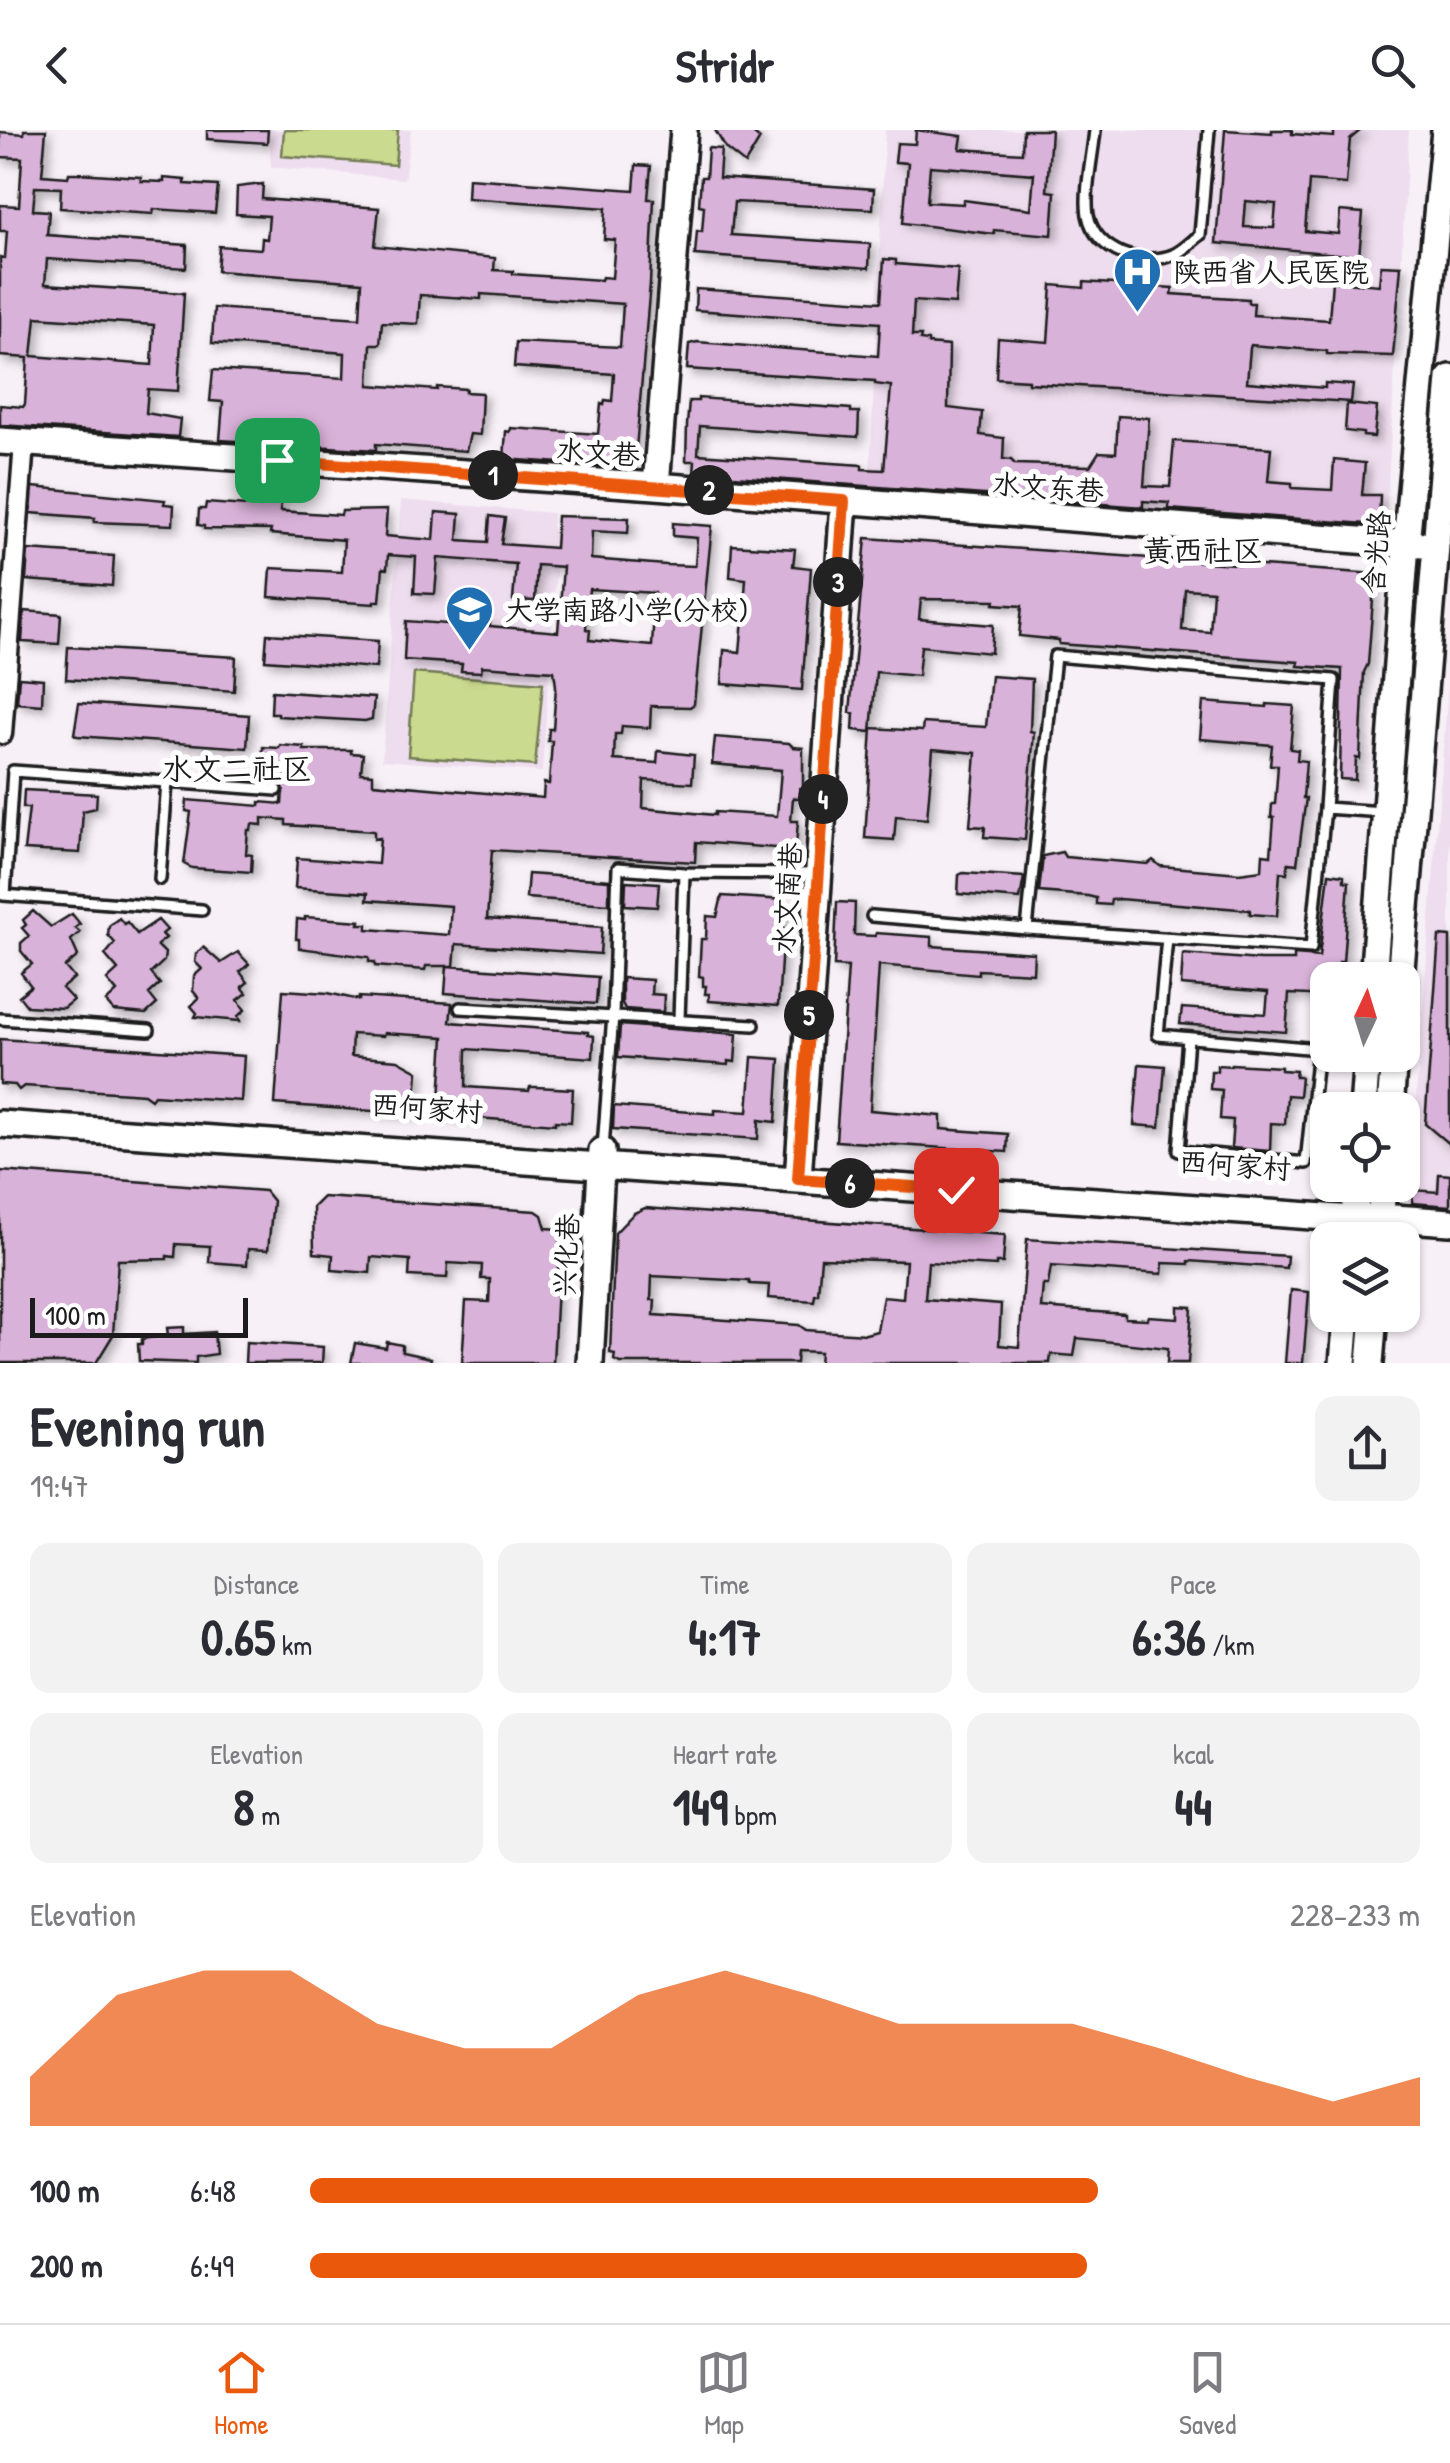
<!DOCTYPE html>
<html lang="en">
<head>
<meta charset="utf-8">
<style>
  body { margin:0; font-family:"Patrick Hand","LXGW WenKai TC",sans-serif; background:#f2f2f3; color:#2b2b33; height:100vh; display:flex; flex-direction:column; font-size:38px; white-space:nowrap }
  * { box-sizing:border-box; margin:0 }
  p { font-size:32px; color:#7c7c81 }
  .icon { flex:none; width:55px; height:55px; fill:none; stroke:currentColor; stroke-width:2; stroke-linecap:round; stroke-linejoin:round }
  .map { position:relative; height:1233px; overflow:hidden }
  .details { display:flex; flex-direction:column; background:#fff; flex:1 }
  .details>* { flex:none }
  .needle { width:65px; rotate:4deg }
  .buttons { position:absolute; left:1310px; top:832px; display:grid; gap:20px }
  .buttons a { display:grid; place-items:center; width:110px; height:110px; border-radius:20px; background:#fff; box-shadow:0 2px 8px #0004; font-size:50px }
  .scale { position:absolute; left:30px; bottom:25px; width:218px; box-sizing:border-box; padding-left:10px; border:5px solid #1c1c1c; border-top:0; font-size:28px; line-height:35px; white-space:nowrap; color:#1c1c1c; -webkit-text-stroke:8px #fff; paint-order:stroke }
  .pin { position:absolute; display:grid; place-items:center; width:85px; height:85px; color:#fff; margin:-42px; border-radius:20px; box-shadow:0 5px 15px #0006 }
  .km { position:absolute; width:50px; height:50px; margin:-25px; border-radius:50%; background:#222; color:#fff; font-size:28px; line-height:50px; text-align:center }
  .round { display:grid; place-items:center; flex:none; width:105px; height:105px; border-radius:20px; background:#f2f2f3 }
  .summary { display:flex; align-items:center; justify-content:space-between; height:170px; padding:0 30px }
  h1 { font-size:55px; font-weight:700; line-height:75px }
  .stats { display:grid; grid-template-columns:repeat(3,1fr); gap:15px; height:170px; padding:10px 30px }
  .stats div { display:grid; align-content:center; border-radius:20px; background:#f2f2f3; text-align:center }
  .stats b { font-size:50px; font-weight:700 }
  .stats small { font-size:28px; font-weight:400 }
  .stats p { font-size:28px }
  .chart { height:280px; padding:20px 30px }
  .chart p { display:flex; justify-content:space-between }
  .chart svg { width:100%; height:180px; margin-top:10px; fill:#ea580c; opacity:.7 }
  ul { padding:0 30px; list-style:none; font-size:32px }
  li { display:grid; grid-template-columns:160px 120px 1fr; align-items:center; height:75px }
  li i { height:25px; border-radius:12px; background:#ea580c }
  header { display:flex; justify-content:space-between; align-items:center; height:130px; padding:0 30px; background:#fff; font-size:45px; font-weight:700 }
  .menu { display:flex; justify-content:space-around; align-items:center; height:140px; border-top:2px solid #e1e1e2; background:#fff; font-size:28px; color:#7c7c81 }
  .menu a { display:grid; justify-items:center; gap:5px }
  .menu .selected { color:#ea580c }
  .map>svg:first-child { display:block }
  .built { fill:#ede }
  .green { fill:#cada8e; stroke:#737b55; stroke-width:2.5 }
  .building { fill:#d9b2d9; stroke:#1c1c1c; stroke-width:2.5; fill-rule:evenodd; filter:url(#shadow) }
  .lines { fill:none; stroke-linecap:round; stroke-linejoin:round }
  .lane-casing { stroke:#1c1c1c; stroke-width:16 }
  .street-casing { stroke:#1c1c1c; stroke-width:25 }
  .secondary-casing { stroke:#1c1c1c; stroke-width:32 }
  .lane { stroke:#fff; stroke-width:9 }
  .street { stroke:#fff; stroke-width:18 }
  .secondary { stroke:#fff; stroke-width:25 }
  .route-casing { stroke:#fff; stroke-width:20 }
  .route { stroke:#ea580c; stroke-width:12 }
  .labels { text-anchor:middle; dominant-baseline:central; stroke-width:10; stroke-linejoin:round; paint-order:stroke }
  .poi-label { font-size:28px; fill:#1c1c1c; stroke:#fff; text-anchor:start }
  .street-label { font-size:28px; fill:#1c1c1c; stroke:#fff }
  .neighbourhood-label { font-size:30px; fill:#1c1c1c; stroke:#fff }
</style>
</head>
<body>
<header><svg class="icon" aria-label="back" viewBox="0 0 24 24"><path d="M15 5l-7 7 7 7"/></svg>Stridr<svg class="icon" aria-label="search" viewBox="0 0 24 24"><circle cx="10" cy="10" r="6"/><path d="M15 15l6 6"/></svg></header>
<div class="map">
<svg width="1450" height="1233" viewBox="0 0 1450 1233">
  <defs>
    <filter id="shadow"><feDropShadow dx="5" dy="5" stdDeviation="5" flood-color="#0004"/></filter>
  </defs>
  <rect width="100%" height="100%" fill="#f7f0f7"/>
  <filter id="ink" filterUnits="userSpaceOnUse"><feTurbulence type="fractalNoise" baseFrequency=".01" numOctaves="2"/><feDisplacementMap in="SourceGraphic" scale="20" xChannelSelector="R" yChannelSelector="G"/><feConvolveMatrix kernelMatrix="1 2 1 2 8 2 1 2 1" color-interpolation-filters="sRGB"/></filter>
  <g filter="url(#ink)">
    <!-- built -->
    <path class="built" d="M269,0H411L404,49L271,37Z
      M885,0H1409L1385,406L869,367Z
      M401,370L553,383L552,396L558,415L542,642L382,630Z
      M1450,532V1087L1407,1083Z"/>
    <!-- green -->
    <path class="green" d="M284,0H398L395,35L282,26Z
      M414,543L543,553L535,636L408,626Z"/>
    <!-- building -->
    <path class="building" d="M24,0H46L42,45L68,47L69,43H77L141,47V51L164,52V48L185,50V54L218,56L215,83L154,79L153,84L60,78L61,58L35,57L33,80L49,81L47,105L187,115L186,138L47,129L45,154L184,163L178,261L148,259L146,283L180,289L178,307L0,295V275L23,277L25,274L28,228L0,226V127L5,128L7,101H0V75L19,76L22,28L0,27V2L24,4ZM36,187L154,195L152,235L32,226Z
      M207,0H268L267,13L207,9Z
      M715,0H749L760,9L745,34L726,19Z
      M916,0L962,6L960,19L1022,23L1023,0H1051L1047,61L1055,62L1052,105L994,100V104L903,93L908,33L895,32L897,13L915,14ZM930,36L1034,44L1031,79L963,70V74L927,72Z
      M1225,0L1272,3V0H1292V4L1334,7V0H1361L1350,9L1346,54L1309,51L1305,101L1338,104L1340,81L1363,83L1359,126L1216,113ZM1246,71L1276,74L1274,98L1244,97Z
      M708,18L721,19L719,48L874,59L873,79L734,72L731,105L870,114L869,138L695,125L697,101L702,102L704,76L699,75L701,47H706Z
      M636,35L651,36L648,69H654L650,153L636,319L617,337L504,329L506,301L510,302L511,298L598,304L601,274L604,275L605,270L612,271L614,244L514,237L516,212L620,217L623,174L481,164V169L420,165L418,194L382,192L380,214H371L369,255L437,260V257L466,259L465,262L482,263L480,305L470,304L466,321L376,314V320L220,310L223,272L210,271L213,240L344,248L345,223L212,213L214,178L360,188L362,152L217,141L219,116L261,119L262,108L267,109L269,86L236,84L237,57L263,54L262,69L379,78L375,116L495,128L494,140L513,141V144L601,150L602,147L612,148L615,110L604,109L606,78L467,68L468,48L634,60Z
      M884,129L896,130V134L958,139L955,174L914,171L912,206H921L920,210L928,211V214L949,216L948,278L982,282L980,305L1004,308L1003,329L1011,330L1015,334L1090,336L1099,322L1116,323L1118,286L1149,288L1144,356L1170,357L1174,311L1271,318L1268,351L1292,353V358L1332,360L1334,330L1365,333L1362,365H1380L1379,395L1169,379V373L1143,371V377L694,343L695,331H686L687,295L689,271H698V268L851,279V282H859L858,307L700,296L698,324L862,335V339L884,340L891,256L875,254V251L687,239L689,214L697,212L878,226L880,193L695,180L696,159L881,172Z
      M1381,135L1401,136L1393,226L1327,224V221L1251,215L1250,218L1247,252L1325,258V253L1353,255L1351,272L1028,253V250L996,248L998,208L1048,212L1052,155L1084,158V152L1173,158L1172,164L1248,169V173H1254L1253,185L1329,190L1332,151L1379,155Z
      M1347,274L1377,277L1374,307L1363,306V303L1345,301Z
      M33,357L165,370L164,374L174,375L173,395L94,392L95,388L31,383Z
      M262,372L281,373L280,381L341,385L342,381L387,380L385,406L434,410L436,382L460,384L458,410L488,412L490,386L505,388L501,414L555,418L557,386L629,388L628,403L592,401L591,429L666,435L695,436L697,408L673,406V393L712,396L694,574L690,577L651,576L650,598L622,596L621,604H615L614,630L657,633L658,621L694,625L692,653L644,650L643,678L715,685V682L777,686L781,640L712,634L715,607L789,613L793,617L803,618V659L800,658V668H793L791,691H798L796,716H789L788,719L696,712L695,732L492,720L487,789L602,797L600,824L456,814L454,836H426L425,840L375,836V832H369V827L299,818V809H296L297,789L305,790V787L360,791L359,794H367V799L449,805L451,776L367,770L368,763L295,758L297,728L378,734L380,708L374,709V701L286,695V690L262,688V695L252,694L251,700H248L246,724L252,725L251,742L192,738L184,734L191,682L186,681L187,670L260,676V672L282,674L284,642H266L267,635L262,634L263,617L279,618L280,615L304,617V620H351V623L363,624L361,643L373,644V653L543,668L544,653L549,654L552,611H548L549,599H553L556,556L554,541L482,536L481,542L461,541L462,534L404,530L406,491L460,495V488L490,490V496L558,502L563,437L537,435L535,471L513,470L516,434L438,428L435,464L414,463L416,427L388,425L387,439L383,438L380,471H374V474L269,467L271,438L342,442L344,410L270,404L271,400L204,399V396L198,395L199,379H205L206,373L261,377ZM589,459L655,463L652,516L589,510L590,500L586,499Z
      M866,408L1375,444L1368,534L1364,542L1360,629L1356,628L1355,650L1340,649L1342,539L1298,536L1299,532L1059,514V510L1019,506L1022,476L994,474L995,470L921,469L919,489L993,495L991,523L921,516L918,546L876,542L871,602L853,600L854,583L850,582ZM1185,459L1213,461L1210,502L1182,500Z
      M732,415L795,419L793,436L811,438L802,560L722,554L724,520L740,522L744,477L746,449L730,447Z
      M28,420L114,426L112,456L26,450Z
      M24,481L61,484L59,514L22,512Z
      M267,504L378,511L376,538L265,530Z
      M68,517L236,527L234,561L66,549Z
      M991,546L1032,549L1030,601L1034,602L1025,710L984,707L985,697L970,696L976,623L933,619L927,689L896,686L894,710L865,708L872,598L922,601L923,593L986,597Z
      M19,547L43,549L42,575L17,573Z
      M272,561L374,568L372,589L365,591L278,586V583H271Z
      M1203,572L1267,577V574L1294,576L1290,619L1298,620L1297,630L1306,631L1303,668H1306L1297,734L1288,733L1287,743L1280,742L1277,786L1250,784V780L1119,769L1111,770L1110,775L1096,774V768L1088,766L1039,762L1043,726L1062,722L1065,727L1148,734L1153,730L1160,736L1172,737L1239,743L1262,740L1263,724L1271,725L1274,687H1271L1272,674H1275L1278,635H1270L1272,615L1200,609Z
      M79,573L249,585L247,618L77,606L74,604Z
      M24,660L97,664L96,678L83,681L80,723L24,720L29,678H23Z
      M963,743L1024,747L1020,769L958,764L959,745Z
      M1329,743L1344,745V751L1349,752L1343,832H1339L1338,850H1328V866L1289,864L1286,902L1180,894L1182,878L1266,884L1268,862L1181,855L1183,824L1260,830H1294V825L1319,827Z
      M528,744L609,750V774L526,768Z
      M626,751L659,753L657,777L625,775Z
      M722,766L785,770L778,876L709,871V864H705L706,856H703V847L699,846L701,809H706L707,786L717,787Z
      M837,772L855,773L854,805L875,806L876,803L932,807V816L1034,823L1033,843L978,840V844L879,835L870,980L941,986V999L1008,1004L1007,1022L836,1011L848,837L834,836Z
      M33,781L51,797L72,784L80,794L75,798L80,802L71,810L78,826L65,837L74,848L62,858L73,870L63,878L27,876L19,866L31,856L21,843L32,834L21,821V813L29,806L22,798L26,795L23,790Z
      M119,788L124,794L127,792L137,804L158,790L167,800L162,804L166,808L157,815L165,823L164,831L151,843L160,854L149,864L157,874L146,884L114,881L106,872L117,862L107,850L118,840L105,825L115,813L108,805L109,796Z
      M1439,806L1450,807V1015L1425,994Z
      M203,817L221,833L238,822L249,834L240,842L248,852L242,857L247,863L238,870L245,880L238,886L240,891L195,887L197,883L191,876L199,868L193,861L194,846L202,839L195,832L196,824Z
      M447,836L598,847L596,874L445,863Z
      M622,848L652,850L651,864L664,865L663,882L625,879L622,873Z
      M283,860L328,863L359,870V867L452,873L450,892L588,902V905L594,906L593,928L467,919L466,957L529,961L530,957H536L573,959L571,992L555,991V994L439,985L444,907L384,903L383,906L352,904L351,926L398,930L418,941L415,984L275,974Z
      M620,895L737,904L735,932L728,931V935L618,927Z
      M0,909L244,926L241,971L154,965L151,969L144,964L24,956L19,960L15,955L0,954Z
      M752,927L780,929L776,992L759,990L758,1009L613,999L614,976L715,984V980L748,982Z
      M1139,934L1165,936L1160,997L1134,995Z
      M1231,934L1281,937V940L1296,941L1295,947H1301L1299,966L1287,965L1285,994L1271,993L1270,1021L1231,1018L1233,990L1220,989L1222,960L1210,959L1211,941H1217V935L1231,936Z
      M0,1041L265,1061L273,1071L268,1120L248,1119L247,1135L209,1132L210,1116L176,1114L175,1127L167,1126V1129L118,1130L113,1205L96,1233H0Z
      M1439,1044L1450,1045V1076L1412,1073L1413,1060L1438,1062Z
      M323,1067L536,1081L542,1085L546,1098L560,1099L553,1233H462L466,1171L489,1172L490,1149H481L482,1135L448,1133L447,1148L409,1146L410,1130L371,1127L370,1143L332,1140L333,1125L314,1123L313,1077Z
      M645,1078L1005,1105L1003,1133H996V1136L928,1132L925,1169L1001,1175L999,1215L1019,1217L1027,1109L1287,1126L1286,1138L1189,1131V1134L1163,1133L1162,1144L1051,1136L1048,1155H1043L1041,1178L1125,1184V1188L1147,1189L1148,1186L1178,1188V1176L1192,1177L1188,1233H1167L1168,1218L1077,1208L1074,1226L1051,1224L1050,1233H819L820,1222L797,1221L796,1233H620L614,1230L615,1224L610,1223L615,1103L634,1083ZM821,1128L906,1131L903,1168L883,1166L877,1201L866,1204L834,1202L806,1200L799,1195L654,1185L655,1170H651L652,1146L749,1151L750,1154L769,1155L768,1168L814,1171L815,1164H818Z
      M1291,1160L1309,1162L1303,1233H1285Z
      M184,1197V1204L214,1202L216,1224L196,1227V1233L139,1231L138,1214H142V1209L168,1205L167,1198Z
      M246,1212L323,1217L322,1233H245Z
      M387,1212L402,1215V1222L431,1228L430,1233H351L355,1213L386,1218Z"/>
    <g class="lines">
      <defs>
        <path id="lane" d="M1095,0C1093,23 1084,63 1088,85C1095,122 1143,138 1175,124C1184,120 1192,111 1200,105L1209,0
          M160,749L167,652
          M3,765L202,780
          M5,765L13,641L277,660
          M872,786L1027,799L1055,526L1334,550L1325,678L1383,682
          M1027,799L1311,818L1325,678
          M1167,808L1158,905L1318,919L1306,1033L1179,1021L1188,908
          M460,878L754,895
          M0,889L149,900
          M679,889L684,743
          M603,1018L613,885L618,738L684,743L817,744"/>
        <path id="street" d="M2,604L24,313"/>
        <path id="secondary" d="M0,311L656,356L1436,416
          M656,356L684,0
          M1373,850L1406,414L1445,0
          M1400,850L1450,248
          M1363,980L1367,925
          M1390,980L1394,925
          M0,994L1354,1089L1381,1087L1450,1092
          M798,1049L844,371
          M1353,1110L1357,1055
          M1379,1110L1383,1055
          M590,1233L602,1021
          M1343,1233L1347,1185
          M1370,1233L1374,1185"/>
      </defs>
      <!-- lane casing -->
      <use href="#lane" class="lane-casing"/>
      <!-- street casing -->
      <use href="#street" class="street-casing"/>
      <!-- secondary casing -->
      <use href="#secondary" class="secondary-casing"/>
      <!-- lane -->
      <use href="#lane" class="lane"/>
      <!-- street -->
      <use href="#street" class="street"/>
      <!-- secondary -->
      <use href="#secondary" class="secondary"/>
    </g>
  </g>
  <g class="lines" filter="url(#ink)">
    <defs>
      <path id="route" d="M277,330L844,371L798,1049L956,1060"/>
    </defs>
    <!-- route casing -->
    <use href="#route" class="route-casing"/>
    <!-- route -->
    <use href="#route" class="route"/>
  </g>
  <!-- icons -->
  <defs>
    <symbol id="hospital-pin" viewBox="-11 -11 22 30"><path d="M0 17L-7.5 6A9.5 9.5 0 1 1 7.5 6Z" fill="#1f6fb2" stroke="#fff"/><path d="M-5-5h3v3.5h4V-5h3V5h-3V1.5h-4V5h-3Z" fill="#fff"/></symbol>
    <symbol id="school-pin" viewBox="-11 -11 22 30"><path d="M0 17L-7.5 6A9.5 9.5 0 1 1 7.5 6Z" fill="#1f6fb2" stroke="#fff"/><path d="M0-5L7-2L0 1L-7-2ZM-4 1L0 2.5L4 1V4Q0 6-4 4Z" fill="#fff"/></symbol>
  </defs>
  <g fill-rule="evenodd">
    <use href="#hospital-pin" x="1110" y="114" width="55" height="75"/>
    <use href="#school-pin" x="442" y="452" width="55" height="75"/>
  </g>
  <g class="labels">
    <!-- poi labels -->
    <g class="poi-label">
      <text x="1173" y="142">陕西省人民医院</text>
      <text x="505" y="480">大学南路小学(分校)</text>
    </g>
    <!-- street labels -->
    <g class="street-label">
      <text transform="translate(598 322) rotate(4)">水文巷</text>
      <text transform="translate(1048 357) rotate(4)">水文东巷</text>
      <text transform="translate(1376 422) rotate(-85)">含光路</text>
      <text transform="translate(787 768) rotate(-86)">水文南巷</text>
      <text transform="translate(427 978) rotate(4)">西何家村</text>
      <text transform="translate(1235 1035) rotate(4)">西何家村</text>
      <text transform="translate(566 1125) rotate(-87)">兴化巷</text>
    </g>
    <!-- neighbourhood labels -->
    <g class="neighbourhood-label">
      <text x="1203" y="420">黄西社区</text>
      <text x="237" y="638">水文二社区</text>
    </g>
  </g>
</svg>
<div class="buttons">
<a><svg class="needle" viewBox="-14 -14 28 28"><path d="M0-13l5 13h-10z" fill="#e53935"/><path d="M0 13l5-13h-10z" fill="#7c7c81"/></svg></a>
<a><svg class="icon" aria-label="locate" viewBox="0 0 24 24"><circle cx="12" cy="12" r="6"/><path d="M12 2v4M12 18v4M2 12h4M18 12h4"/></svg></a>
<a><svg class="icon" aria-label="layers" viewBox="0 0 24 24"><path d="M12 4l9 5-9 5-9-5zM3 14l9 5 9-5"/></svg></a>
</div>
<div class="scale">100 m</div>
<div class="pin" style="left:277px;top:330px;background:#1e9e55"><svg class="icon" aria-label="arrive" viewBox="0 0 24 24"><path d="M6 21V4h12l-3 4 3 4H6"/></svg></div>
<div class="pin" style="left:956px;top:1060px;background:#d93025"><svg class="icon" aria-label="check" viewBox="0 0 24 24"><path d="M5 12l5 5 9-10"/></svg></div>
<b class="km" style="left:493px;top:345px">1</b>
<b class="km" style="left:709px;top:360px">2</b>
<b class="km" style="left:838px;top:452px">3</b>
<b class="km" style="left:823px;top:669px">4</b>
<b class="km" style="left:809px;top:885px">5</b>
<b class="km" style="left:850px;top:1053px">6</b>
</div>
<section class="details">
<div class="summary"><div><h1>Evening run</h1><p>19:47</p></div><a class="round"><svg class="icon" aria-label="share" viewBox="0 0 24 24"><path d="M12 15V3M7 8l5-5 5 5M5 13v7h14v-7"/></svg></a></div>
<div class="stats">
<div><p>Distance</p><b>0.65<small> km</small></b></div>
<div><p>Time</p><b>4:17</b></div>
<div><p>Pace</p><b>6:36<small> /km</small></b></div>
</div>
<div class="stats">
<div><p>Elevation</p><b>8<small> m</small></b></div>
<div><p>Heart rate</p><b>149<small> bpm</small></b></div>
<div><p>kcal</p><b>44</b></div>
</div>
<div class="chart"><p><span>Elevation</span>228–233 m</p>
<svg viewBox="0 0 160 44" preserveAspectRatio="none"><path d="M0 44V32L10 12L20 6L30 6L40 19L50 25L60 25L70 12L80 6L90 12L100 19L110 19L120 19L130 25L140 32L150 38L160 32V44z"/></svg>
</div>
<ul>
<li><b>100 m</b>6:48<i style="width:71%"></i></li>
<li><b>200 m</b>6:49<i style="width:70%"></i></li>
</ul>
</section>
<nav class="menu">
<a class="selected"><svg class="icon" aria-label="home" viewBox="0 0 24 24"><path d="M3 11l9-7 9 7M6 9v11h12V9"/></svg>Home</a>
<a><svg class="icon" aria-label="map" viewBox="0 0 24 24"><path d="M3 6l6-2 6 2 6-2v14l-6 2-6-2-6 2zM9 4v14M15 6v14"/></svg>Map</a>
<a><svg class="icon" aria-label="saved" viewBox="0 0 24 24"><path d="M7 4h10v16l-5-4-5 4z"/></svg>Saved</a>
</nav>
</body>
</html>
